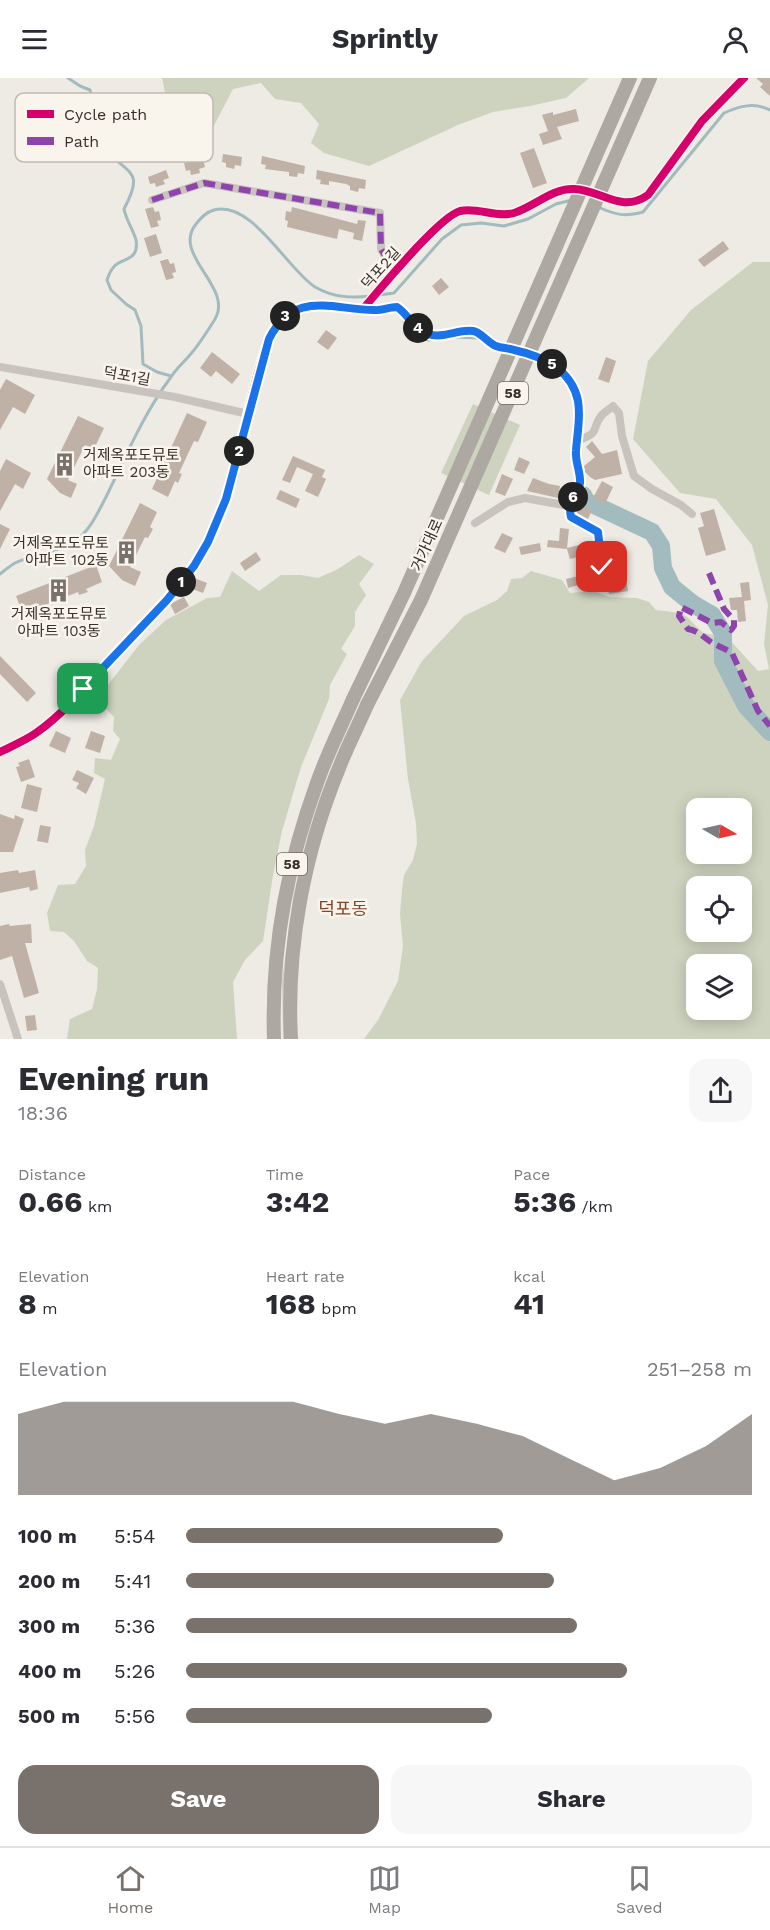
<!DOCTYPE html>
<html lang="en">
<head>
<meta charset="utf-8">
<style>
  body { margin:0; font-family:"Work Sans","Noto Sans KR",sans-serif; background:#f7f7f7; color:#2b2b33; height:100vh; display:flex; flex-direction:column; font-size:22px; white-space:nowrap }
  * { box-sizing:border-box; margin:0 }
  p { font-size:20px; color:#7c7c81 }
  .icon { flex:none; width:33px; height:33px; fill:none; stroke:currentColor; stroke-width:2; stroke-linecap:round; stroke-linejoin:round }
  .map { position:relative; height:961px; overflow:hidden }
  .sheet { display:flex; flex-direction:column; background:#fff; flex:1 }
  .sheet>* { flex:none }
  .needle { width:39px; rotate:99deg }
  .controls { position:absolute; left:686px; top:720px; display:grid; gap:12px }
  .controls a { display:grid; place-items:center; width:66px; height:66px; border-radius:12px; background:#fff; box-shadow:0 3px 15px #0003; font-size:30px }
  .pin { position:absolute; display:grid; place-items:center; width:51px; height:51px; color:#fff; margin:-26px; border-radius:12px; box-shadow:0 3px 9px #0006 }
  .km { position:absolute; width:30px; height:30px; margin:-15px; border-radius:50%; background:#222; color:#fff; font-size:16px; line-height:30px; text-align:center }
  .round { display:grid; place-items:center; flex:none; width:63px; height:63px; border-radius:18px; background:#f7f7f7 }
  .head { display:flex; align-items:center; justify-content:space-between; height:102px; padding:0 18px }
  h1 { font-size:33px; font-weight:700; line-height:45px }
  .figures { display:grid; grid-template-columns:repeat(3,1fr); gap:9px; height:102px; padding:6px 18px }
  .figures div { display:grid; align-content:center }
  .figures b { font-size:30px; font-weight:700 }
  .figures small { font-size:16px; font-weight:400 }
  .figures p { font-size:16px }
  .chart { height:168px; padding:12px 18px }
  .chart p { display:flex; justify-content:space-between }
  .chart svg { width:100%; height:108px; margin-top:6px; fill:#78716c; opacity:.7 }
  .cta { display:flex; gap:12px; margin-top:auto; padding:12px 18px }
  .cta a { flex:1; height:69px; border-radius:18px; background:#78716c; color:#fff; font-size:24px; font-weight:700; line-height:69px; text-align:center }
  .cta a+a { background:#f7f7f7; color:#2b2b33 }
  ul { padding:0 18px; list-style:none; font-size:20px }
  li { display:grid; grid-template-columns:96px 72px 1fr; align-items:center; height:45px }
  li i { height:15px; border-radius:8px; background:#78716c }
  header { display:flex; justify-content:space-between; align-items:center; height:78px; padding:0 18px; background:#fff; font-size:27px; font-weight:700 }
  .tabs { display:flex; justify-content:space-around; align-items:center; height:84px; border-top:2px solid #e1e1e2; background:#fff; font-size:16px; color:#7c7c81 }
  .tabs a { display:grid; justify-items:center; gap:3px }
  .tabs .current { color:#78716c }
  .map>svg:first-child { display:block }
  .green { fill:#ced3bf; fill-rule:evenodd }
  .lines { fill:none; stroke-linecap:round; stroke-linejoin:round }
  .stream { stroke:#a2bbbe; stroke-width:3 }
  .river { stroke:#a2bbbe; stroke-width:18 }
  .building { fill:#c0b1a7 }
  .minor { stroke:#c8c3bd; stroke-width:8 }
  .trunk { stroke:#ada8a2; stroke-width:14 }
  .trunk-bridge { stroke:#ada8a2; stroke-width:14 }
  .quiet { stroke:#8e44ad; stroke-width:6; stroke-dasharray:12 6; stroke-linecap:butt }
  .cycleway-casing { stroke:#f9f5ed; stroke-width:11 }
  .cycleway { stroke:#d6006c; stroke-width:8 }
  .route-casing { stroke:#fff; stroke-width:12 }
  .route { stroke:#1a73e8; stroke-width:8 }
  .labels { text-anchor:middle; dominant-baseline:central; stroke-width:5; stroke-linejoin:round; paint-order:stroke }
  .shield { fill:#f9f5ed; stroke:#726b65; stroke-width:1.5 }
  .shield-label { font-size:14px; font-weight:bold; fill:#38302b }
  .street-label { font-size:15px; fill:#38302b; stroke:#f9f5ed }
  .poi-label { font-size:15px; fill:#38302b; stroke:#f9f5ed; text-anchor:start }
  .quarter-label { font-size:18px; fill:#834629; stroke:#f9f5ed }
  .key { fill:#f9f5ed; stroke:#bfbab3; stroke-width:1.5 }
  .key-label { font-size:16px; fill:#38302b }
</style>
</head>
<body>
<header><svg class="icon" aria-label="menu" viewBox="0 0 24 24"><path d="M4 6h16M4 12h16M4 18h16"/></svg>Sprintly<svg class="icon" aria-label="person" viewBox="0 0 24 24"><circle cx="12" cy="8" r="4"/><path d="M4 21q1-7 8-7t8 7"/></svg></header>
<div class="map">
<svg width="770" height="961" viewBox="0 0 770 961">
  <rect width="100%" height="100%" fill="#eeeae4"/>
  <!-- green -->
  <path class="green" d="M162,0H589L566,20L530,28L493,34L458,47L369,88L324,75L311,65L319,46L301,25L275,21L261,5L233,11L208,59L197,71L176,63C168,43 167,21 162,0Z
    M753,184H770V961H364L378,942L398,903L403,868L400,836L402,812L404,797L413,782L417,766L416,745L408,701L400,622L422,583L464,538L497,522L507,513L511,501L522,500L531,493L562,502L570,515L594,513L609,519L637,520L649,524L656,532L673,534L686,538L703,555L727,559L758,593L769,591L764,566L768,527L752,467L716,421L680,415L633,361L648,283L691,232ZM741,730V776H696V730ZM741,808V854H696V808ZM741,886V932H696V886Z
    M473,326L520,347L489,417L441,395Z
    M359,477L374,486L359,506L366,517L355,534V548L341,571L347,576L330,607L329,621L301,689L282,753L273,797L263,863L245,882L233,904L237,961H67L70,941L92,931L97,911L98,890L87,883L74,863L64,854L50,853L47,835L58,807L75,806L86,788L85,772L94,748L105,701L94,695L95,680L111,682L120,661L113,653L114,639L97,621L139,567L166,542L207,520L220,519L232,493L259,513L281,497H301L318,500L338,491Z
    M295,805L288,903L290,961H283L282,903Z"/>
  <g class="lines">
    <!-- stream -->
    <path class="stream" d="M68,0L80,8L90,12L92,20L83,31C87,43 93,50 100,60C103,63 104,69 107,72C128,98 145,91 124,131C126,142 133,151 136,162C139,180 127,180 117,186C112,189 109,196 107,202L111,212L126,226L135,232L141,248L143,286L157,294L171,298
      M598,129C616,137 624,139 643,134L724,35C740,28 754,24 770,32
      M379,217L394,215L442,161L461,147L481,145L504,148L528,141L556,126L572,122
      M404,243L419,258L428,262L456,259L478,260
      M0,496C5,492 10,488 15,485C34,476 57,475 75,463C90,453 98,434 106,419C126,378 144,335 171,299C176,291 183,285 189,278C199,267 207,254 215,241C234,209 171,177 196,146C201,140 206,134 214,132C252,122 287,191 315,209C334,220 352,220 372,218"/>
    <!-- river -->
    <path class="river" d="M583,417L586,423L652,454L661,468L663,490L672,509L693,526L712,537L723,555V583L746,628L770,654"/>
  </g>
  <!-- building -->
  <path class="building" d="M756,0H770V18L760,9L763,6Z
    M576,31L579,43L557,49L562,61L543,67L539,56L548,53L542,37L553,34V37Z
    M534,70L547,105L533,110L520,75Z
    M223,76L242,79L241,88L235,87L234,91L226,89V85L222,84Z
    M262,78L305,88L304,96L298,95L297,99L289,98V94L265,91L266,87L261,86Z
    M203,81L205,89L199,91L200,95L191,97L190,92L186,93L184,85Z
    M166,92L169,100L163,102L165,106L156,109L155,105L150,106L148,99Z
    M317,92L366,102L365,111L359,110L358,114L350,112V108L346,106L329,103V107L320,106L321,102L316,101Z
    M153,129L155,134L159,133L161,142L157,143L159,148L151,150L145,131Z
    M292,129L357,146L358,142L366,143L362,163L353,161L354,155L339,151L337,161L287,149L288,143L285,142L286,133L291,134Z
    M156,156L162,175L150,179L144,160Z
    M723,163L729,171L704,189L698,182Z
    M168,181L170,186L174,185L176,194L172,195L174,200L166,202L160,183Z
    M441,200L449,209L439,217L432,208Z
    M326,252L337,260L328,272L317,264Z
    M212,274L240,296L232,306L216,293L211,299L200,290Z
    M606,279L616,283L609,305L598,301Z
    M6,301L35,317L25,336L13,329L0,352V312Z
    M187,335L207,344L198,364L194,363L179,395L182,396L178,405L175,403L168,419L152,411Z
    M78,338L104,350L94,371L85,367L68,402L77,406L71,420L60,415L47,401Z
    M592,363L602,376L617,372L622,396L595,402L590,399L585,394L584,388L595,379L586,369Z
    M293,378L325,392L322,399L326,401L318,419L305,413L313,396L297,389L290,405L282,402Z
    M519,379L530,384L524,396L514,392Z
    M6,381L31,395L23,411L15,406L0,433V393Z
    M502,396L513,401L505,418L495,414Z
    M533,400L549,406L560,408L558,420L527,413Z
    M602,403L613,409L605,426L593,420Z
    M280,412L300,421L296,430L276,421Z
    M140,425L157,434L150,449L153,451L148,460L145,459L130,489L141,494L135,508L122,502L109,488Z
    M580,427L592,432L588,441L577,435Z
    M714,431L726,472L706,478L698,450L704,448L700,435Z
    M0,446L10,451L0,471Z
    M560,450L569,451L567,470L587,465L590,476L570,481L567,471L547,469L548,462L559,463Z
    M502,455L513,460L505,475L494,470Z
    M540,465L541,473L521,477L519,469Z
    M256,474L261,482L245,493L240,485Z
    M607,480H623V502L626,501L628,513L609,516L606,499L610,498L612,493Z
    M96,487L102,504L86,511L88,514L79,517L78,514L45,527L46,531L39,534L37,530L23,536L16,518Z
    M579,498L582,506L568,510L566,501Z
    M194,500L207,505L203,515L190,510Z
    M749,504L751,522L744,523L746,543L738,544L737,532H731L729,520L742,519L740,505Z
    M184,519L189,528L175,536L170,526Z
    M0,578L36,615L27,624L0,596Z
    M56,653L71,660L65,675L49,668Z
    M91,653L105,658L100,675L85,670Z
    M29,681L35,699L21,704L16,689L20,688L18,685Z
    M77,692L94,700L86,716L76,710L79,705L72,702Z
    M27,706L42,710L37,734L21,730Z
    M0,736L14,741L15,737L24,741L13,774H0Z
    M40,747L51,749L48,765L37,763Z
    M18,792L19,795L35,792L38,811L30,813L29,809L0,815V795Z
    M9,846L10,848L31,846L32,865H25L39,915L24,920L12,878L0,882V848Z
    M35,937L37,952L27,953L25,938Z"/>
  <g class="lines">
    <!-- minor -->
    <path class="minor" d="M152,122L204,105L380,135L381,171L395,195
      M363,231L375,233L397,229C409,237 413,251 428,256C443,261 458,251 473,253C481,254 488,265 496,268C501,271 508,270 514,272C542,278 572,292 578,323C581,340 577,356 576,373C575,384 581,395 579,405C578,420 567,420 571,439L598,454L602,488L606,493
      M0,289L175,319L248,336
      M578,362C601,355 591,351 601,338C604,334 610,331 613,328L619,335L622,358L634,398L652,411L681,427L692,436
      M475,445L508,424L525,420L569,428
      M0,674C12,668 26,662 36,655C70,631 95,597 123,567C153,535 185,505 207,466C221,442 228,415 235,389C245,355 259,265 281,242C303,219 336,231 363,231C380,211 439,139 460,133C478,129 496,140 514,135C534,129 552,110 574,111C602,112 621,136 648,117L702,43L744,0
      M0,906L18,961"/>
    <!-- trunk -->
    <path class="trunk" d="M274,961C271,874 287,787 317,705C327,676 341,649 353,621
      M291,961C286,870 304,775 339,690C347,669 358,648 367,627"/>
    <!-- trunk-bridge -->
    <path class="trunk-bridge" d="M353,621L404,515L630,0
      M367,627L421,522L650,0"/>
    <!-- quiet -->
    <path class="quiet" d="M152,122L204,105L380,135L381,171L395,195
      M709,495L724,531L734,542V548L731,552L721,544L712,545L681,529L679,538L688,551C699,553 704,560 714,566C720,569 726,571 732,575L758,633L770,648"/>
    <defs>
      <path id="cycleway" d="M363,231L375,233L397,229C409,237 413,251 428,256C443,261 458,251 473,253C481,254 488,265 496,268C501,271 508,270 514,272C542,278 572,292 578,323C581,340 577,356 576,373C575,384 581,395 579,405C578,420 567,420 571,439L598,454L602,488L606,493
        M0,674C12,668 26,662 36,655C70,631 95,597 123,567C153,535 185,505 207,466C221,442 228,415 235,389C245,355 259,265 281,242C303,219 336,231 363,231C380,211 439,139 460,133C478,129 496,140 514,135C534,129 552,110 574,111C602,112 621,136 648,117L702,43L744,0"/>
    </defs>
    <!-- cycleway casing -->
    <use href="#cycleway" class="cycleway-casing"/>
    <!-- cycleway -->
    <use href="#cycleway" class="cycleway"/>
  </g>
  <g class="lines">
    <defs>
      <path id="route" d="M83,611L167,522L194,488L208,464L226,421L269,261C294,212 329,231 374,232C381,233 389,229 397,229C409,237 413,251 428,256C443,261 458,251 473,253C481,254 488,265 496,268C501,270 508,270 514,272C542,278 572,292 578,323C581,340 577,356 576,373C575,384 581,395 580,405C578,420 567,422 571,439L598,454L602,489"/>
    </defs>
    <!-- route casing -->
    <use href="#route" class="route-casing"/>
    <!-- route -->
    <use href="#route" class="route"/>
  </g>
  <!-- icons -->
  <defs>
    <symbol id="building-bare" viewBox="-9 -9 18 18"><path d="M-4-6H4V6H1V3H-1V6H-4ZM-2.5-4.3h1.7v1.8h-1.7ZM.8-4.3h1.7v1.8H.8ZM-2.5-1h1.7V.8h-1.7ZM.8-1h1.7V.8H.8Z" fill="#78716c" stroke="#f9f5ed" stroke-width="2.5" paint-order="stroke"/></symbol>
  </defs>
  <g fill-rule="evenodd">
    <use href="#building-bare" x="48" y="370" width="33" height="33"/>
    <use href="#building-bare" x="110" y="458" width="33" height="33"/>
    <use href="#building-bare" x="42" y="496" width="33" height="33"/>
  </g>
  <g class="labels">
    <!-- shield labels -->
    <g class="shield">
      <rect x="498" y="304" width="30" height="22" rx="4.5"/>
      <rect x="277" y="775" width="30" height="22" rx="4.5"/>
    </g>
    <g class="shield-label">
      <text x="513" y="315">58</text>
      <text x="292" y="786">58</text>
    </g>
    <!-- street labels -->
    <g class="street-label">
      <text transform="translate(381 190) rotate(-48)">덕포2길</text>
      <text transform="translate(127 298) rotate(10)">덕포1길</text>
      <text transform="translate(427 467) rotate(-66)">거가대로</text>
    </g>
    <!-- poi labels -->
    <g class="poi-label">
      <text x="83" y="377">거제옥포도뮤토<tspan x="83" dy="17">아파트 203동</tspan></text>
      <text x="109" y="465" text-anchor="end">거제옥포도뮤토<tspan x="109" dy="17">아파트 102동</tspan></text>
      <text x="59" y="536" text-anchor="middle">거제옥포도뮤토<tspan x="59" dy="17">아파트 103동</tspan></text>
    </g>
    <!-- quarter labels -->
    <g class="quarter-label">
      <text x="343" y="830">덕포동</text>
    </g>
  </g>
  <!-- legend -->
  <rect x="15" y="15" width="198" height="69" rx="9" class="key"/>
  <rect x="27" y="32" width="27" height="8" fill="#d6006c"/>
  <rect x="27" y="59" width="27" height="8" fill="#8e44ad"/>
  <g class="key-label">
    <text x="64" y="42">Cycle path</text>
    <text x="64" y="69">Path</text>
  </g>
</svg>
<div class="controls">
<a><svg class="needle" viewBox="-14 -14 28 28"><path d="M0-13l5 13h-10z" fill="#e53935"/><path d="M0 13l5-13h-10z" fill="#7c7c81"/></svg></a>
<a><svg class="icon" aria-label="locate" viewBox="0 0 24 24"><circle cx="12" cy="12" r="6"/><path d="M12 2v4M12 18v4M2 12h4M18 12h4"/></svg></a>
<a><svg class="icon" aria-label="layers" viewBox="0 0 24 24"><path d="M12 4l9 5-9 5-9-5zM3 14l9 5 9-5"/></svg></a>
</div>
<div class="pin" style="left:83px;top:611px;background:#1e9e55"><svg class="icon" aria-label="arrive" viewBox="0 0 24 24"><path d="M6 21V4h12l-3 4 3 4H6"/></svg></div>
<div class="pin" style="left:602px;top:489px;background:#d93025"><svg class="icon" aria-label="check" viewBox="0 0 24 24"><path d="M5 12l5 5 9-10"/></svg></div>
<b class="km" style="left:181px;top:504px">1</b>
<b class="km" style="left:239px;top:373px">2</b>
<b class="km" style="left:285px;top:238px">3</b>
<b class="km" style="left:418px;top:250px">4</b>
<b class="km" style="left:552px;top:286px">5</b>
<b class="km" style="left:573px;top:419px">6</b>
</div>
<section class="sheet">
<div class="head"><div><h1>Evening run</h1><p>18:36</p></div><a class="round"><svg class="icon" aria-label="share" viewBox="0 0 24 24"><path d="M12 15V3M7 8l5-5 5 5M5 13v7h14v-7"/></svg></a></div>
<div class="figures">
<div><p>Distance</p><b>0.66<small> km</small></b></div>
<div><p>Time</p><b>3:42</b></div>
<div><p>Pace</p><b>5:36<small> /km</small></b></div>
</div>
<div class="figures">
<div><p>Elevation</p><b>8<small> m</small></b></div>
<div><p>Heart rate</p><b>168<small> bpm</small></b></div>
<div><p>kcal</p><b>41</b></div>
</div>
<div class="chart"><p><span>Elevation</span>251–258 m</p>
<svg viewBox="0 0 160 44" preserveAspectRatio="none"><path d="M0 44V11L10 6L20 6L30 6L40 6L50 6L60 6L70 11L80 15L90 11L100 15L110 20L120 29L130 38L140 33L150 24L160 11V44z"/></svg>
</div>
<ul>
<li><b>100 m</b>5:54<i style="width:56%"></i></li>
<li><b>200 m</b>5:41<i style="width:65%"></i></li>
<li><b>300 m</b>5:36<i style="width:69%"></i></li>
<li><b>400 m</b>5:26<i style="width:78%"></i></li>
<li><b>500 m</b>5:56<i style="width:54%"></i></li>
</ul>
<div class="cta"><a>Save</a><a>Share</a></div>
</section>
<nav class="tabs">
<a class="current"><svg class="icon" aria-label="home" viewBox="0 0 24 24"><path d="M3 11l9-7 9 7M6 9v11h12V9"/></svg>Home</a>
<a><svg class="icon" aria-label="map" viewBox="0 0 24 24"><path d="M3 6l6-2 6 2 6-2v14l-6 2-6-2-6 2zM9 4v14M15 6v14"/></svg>Map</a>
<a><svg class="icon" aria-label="saved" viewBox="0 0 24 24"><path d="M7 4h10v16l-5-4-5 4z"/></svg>Saved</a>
</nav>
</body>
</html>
